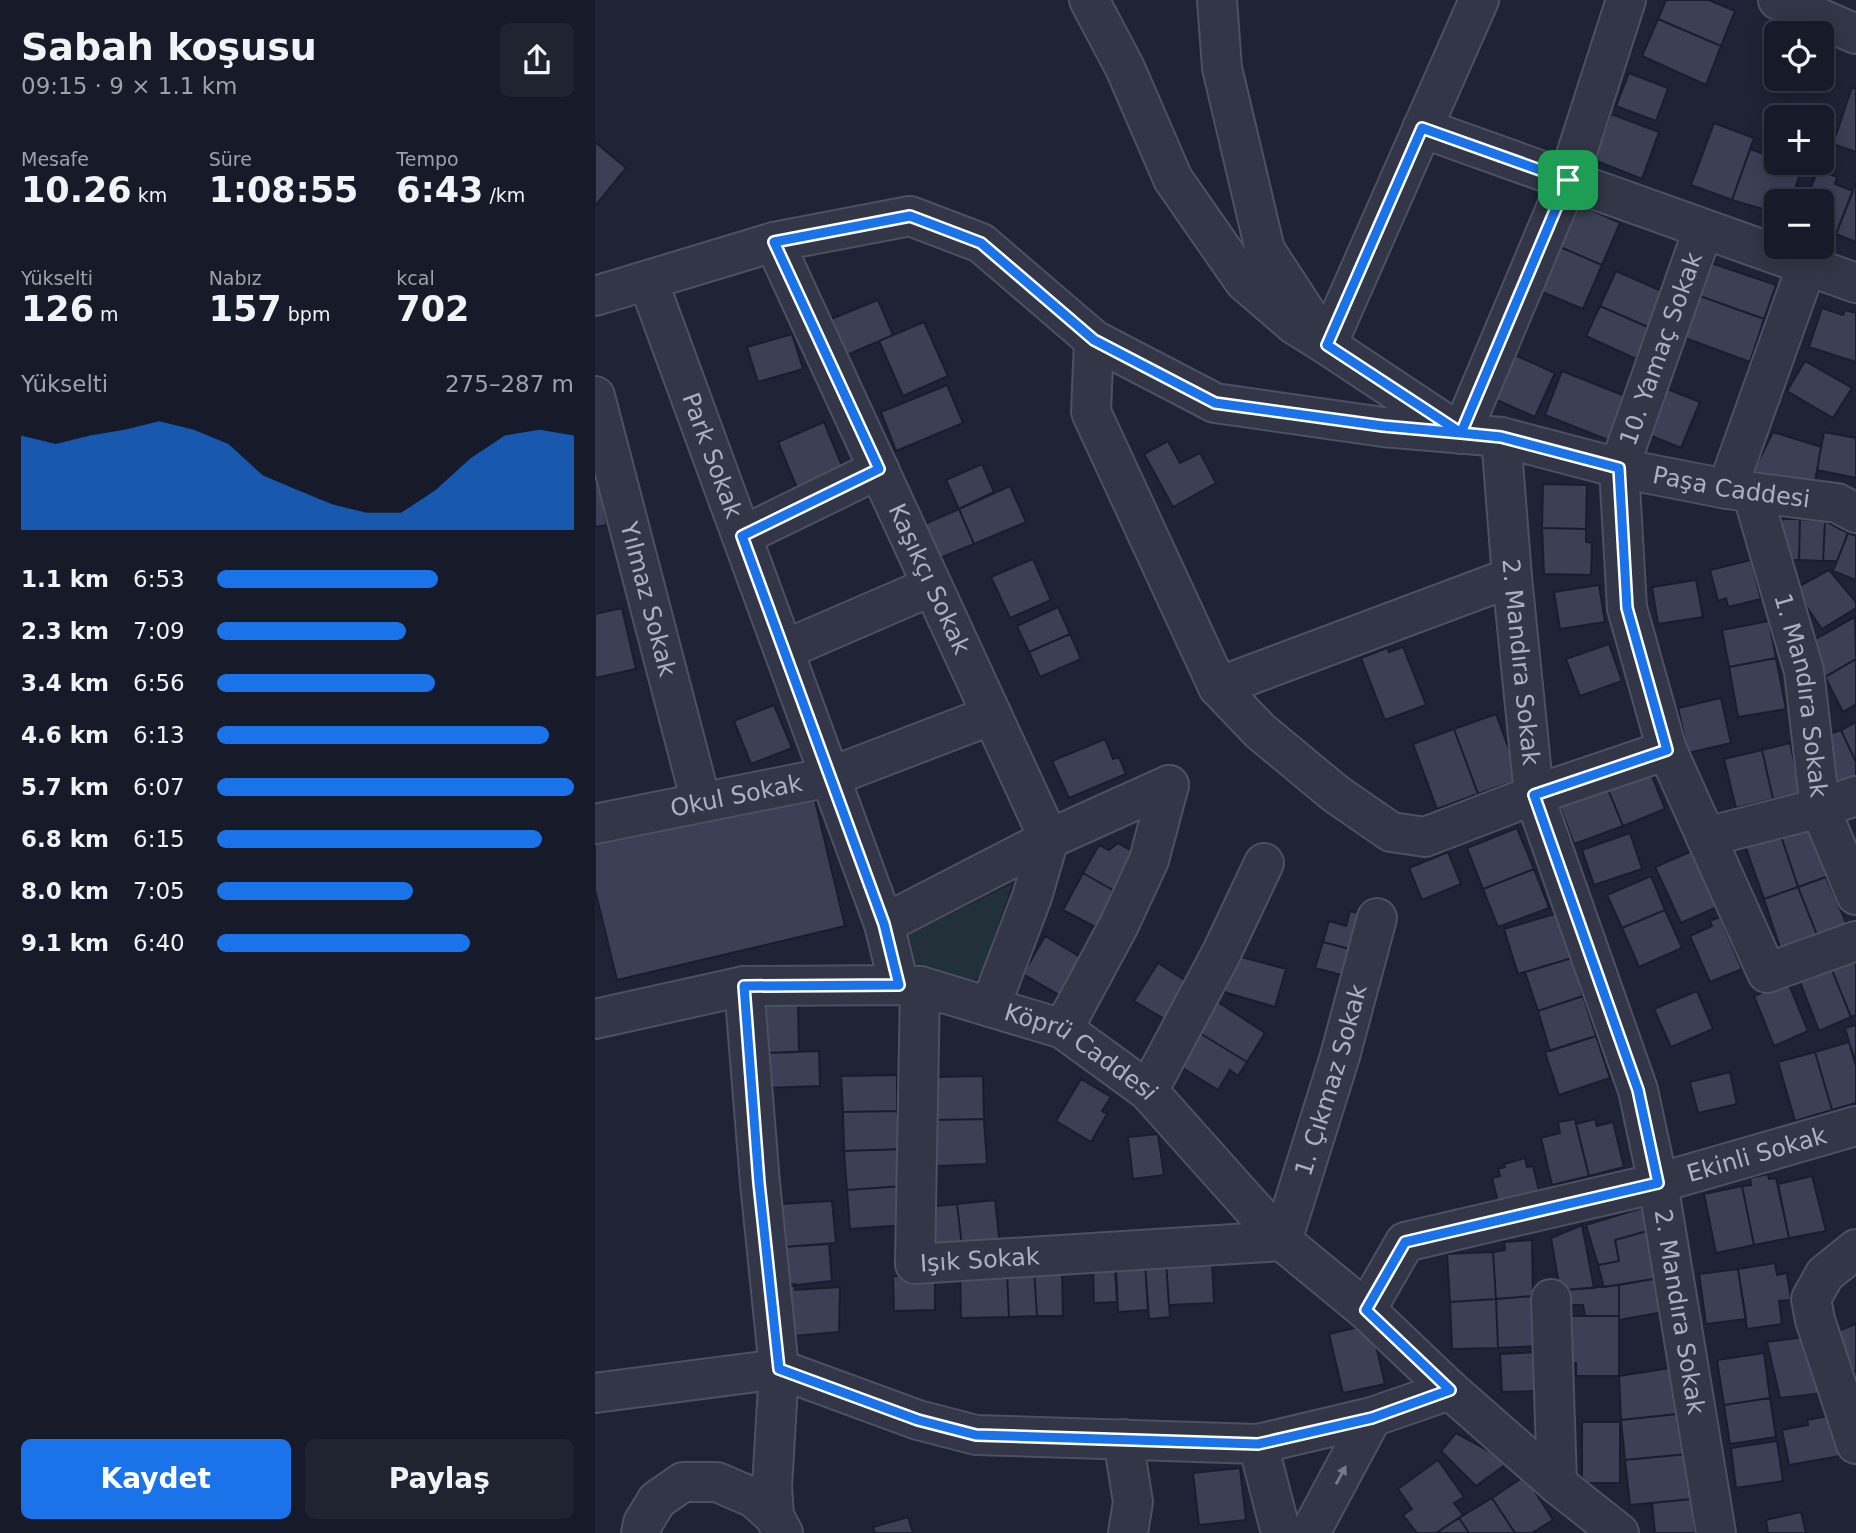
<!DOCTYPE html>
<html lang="tr">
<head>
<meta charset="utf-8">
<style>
  body { margin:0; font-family:"DejaVu Sans",sans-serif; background:#202330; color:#f1f3f6; height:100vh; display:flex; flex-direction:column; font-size:26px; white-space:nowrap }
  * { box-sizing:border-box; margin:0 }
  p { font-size:23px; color:#9ea1a8 }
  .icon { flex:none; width:38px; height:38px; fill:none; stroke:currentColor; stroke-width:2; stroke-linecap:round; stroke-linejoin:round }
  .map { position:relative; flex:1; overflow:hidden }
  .sheet { display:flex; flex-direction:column; background:#171a28; width:595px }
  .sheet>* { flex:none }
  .buttons { position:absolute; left:1169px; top:21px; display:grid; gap:14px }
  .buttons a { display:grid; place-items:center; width:70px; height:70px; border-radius:10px; background:#171a28; box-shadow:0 4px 18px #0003,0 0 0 2px #363845; font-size:35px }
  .pin { position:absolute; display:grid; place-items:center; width:60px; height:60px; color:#fff; margin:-30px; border-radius:14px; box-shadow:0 4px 10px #0006 }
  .round { display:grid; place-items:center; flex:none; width:74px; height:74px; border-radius:10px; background:#202330 }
  .headline { display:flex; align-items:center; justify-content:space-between; height:119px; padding:0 21px }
  h1 { font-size:38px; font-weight:700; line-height:52px }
  .figures { display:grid; grid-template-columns:repeat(3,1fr); gap:10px; height:119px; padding:7px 21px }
  .figures div { display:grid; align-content:center }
  .figures b { font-size:35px; font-weight:700 }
  .figures small { font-size:19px; font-weight:400 }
  .figures p { font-size:19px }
  .chart { height:196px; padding:14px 21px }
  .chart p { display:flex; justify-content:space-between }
  .chart svg { width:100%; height:126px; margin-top:7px; fill:#1a73e8; opacity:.7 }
  .action { display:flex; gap:14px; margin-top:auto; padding:14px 21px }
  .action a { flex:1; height:80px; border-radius:10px; background:#1a73e8; color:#fff; font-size:28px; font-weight:700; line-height:80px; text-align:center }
  .action a+a { background:#202330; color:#f1f3f6 }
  ul { padding:0 21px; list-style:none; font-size:23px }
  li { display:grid; grid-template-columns:112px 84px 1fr; align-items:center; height:52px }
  li i { height:18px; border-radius:9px; background:#1a73e8 }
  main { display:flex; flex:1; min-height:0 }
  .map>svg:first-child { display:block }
  .green { fill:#223139 }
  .building { fill:#3b4057; stroke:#1a1d2d; stroke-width:2 }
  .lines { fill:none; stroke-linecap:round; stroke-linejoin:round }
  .minor-casing { stroke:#4d5062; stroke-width:42 }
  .minor { stroke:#333647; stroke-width:38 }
  .oneway { fill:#76798c }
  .route-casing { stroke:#fff; stroke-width:14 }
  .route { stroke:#1a73e8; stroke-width:9 }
  .labels { text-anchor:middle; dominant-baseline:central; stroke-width:5; stroke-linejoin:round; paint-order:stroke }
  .street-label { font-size:24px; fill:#acb0c4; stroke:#181b2b }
</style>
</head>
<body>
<main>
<section class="sheet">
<div class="headline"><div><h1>Sabah koşusu</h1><p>09:15 · 9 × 1.1 km</p></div><a class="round"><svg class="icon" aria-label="share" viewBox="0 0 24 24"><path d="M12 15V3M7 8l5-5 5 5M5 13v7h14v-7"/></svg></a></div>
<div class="figures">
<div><p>Mesafe</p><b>10.26<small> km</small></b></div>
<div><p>Süre</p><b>1:08:55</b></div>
<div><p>Tempo</p><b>6:43<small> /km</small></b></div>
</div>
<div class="figures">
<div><p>Yükselti</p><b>126<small> m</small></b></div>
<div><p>Nabız</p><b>157<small> bpm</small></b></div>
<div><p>kcal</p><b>702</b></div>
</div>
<div class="chart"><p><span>Yükselti</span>275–287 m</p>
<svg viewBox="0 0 160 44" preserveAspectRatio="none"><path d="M0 44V11L10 14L20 11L30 9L40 6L50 9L60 14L70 25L80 30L90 35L100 38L110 38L120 30L130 19L140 11L150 9L160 11V44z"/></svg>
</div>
<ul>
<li><b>1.1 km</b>6:53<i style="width:62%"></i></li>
<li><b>2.3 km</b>7:09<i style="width:53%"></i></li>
<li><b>3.4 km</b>6:56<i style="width:61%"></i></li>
<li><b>4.6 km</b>6:13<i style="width:93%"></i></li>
<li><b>5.7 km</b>6:07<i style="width:100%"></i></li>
<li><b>6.8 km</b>6:15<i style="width:91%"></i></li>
<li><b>8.0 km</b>7:05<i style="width:55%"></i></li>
<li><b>9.1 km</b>6:40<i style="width:71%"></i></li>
</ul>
<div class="action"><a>Kaydet</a><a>Paylaş</a></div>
</section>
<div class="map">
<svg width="1261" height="1533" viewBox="0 0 1261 1533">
  <rect width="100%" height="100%" fill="#1f2336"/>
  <!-- green -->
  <path class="green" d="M417,884L386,976L374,983L310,960V936Z"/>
  <!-- building -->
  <path class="building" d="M1071,0H1114L1140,11L1126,46L1063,19Z
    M1063,19L1126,46L1111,85L1047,56Z
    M1034,73L1073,88L1061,121L1021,106Z
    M1257,87L1261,89V152L1238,144Z
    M1016,114L1064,132L1047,179L999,160Z
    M1119,123L1159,138L1137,200L1096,185Z
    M0,142L31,168L0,206Z
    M1155,149L1181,158V163H1197L1208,166L1201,186L1215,188L1211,201H1181V213L1137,200Z
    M1223,170L1242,177L1240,184L1258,191L1241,234L1227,229V201H1210Z
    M1261,182V242L1241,234Z
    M983,204L1025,223L1007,265L965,247Z
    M965,247L1007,265L988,309L945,291Z
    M1116,263L1181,285L1169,319L1105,296Z
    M1021,271L1071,293L1055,328L1005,306Z
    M1105,296L1169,319L1155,362L1090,338Z
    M283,300L298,335L252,355L236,319Z
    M1005,306L1055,328L1041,359L991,336Z
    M1227,308L1248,315L1250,310L1261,313V362L1214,347Z
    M329,322L353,376L308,396L284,341Z
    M197,334L208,369L163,382L152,347Z
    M913,352L960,373L940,417L893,396Z
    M1210,361L1257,388L1238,418L1192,391Z
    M967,371L1030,396L1013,440L950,415Z
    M352,385L368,423L301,451L286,412Z
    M1065,386L1105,402L1086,448L1047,432Z
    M229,422L248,468L202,488L183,442Z
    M1178,432L1226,447L1220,482L1207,489L1158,472Z
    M1229,432L1261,438V478L1222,470Z
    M573,441L585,463L605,453L621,483L578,507L549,454Z
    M387,464L399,492L364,509L351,480Z
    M0,480H3L12,525L0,527Z
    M948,484L992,485L991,529L947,528Z
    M415,486L431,522L379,544L364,509Z
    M364,509L379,544L340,560L325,526Z
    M1187,519H1205L1204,560H1187Z
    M1205,519L1230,521L1228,561L1204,560Z
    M1230,521L1253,533L1242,561H1228Z
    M947,528L991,529V542L997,543L996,575L949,574Z
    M1253,533L1261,536V580L1238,571Z
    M438,559L456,600L415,618L396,577Z
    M1156,560L1166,599L1133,607L1131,598L1123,601L1115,570Z
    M1234,570L1261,602V608L1227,629L1199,589Z
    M1101,580L1108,617L1063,624L1057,587Z
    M1004,585L1010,622L965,629L959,592Z
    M463,607L475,634L434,652L422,626Z
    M27,608L41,669L0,678V614Z
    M1260,617L1261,659L1230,677L1212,644Z
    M1174,621L1181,658L1134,667L1127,630Z
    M475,634L486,659L445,677L434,652Z
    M1014,644L1027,681L985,696L971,659Z
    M808,647L831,705L790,720L766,658L792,648L794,652Z
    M1181,658L1191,709L1143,717L1134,667Z
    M1261,659V704L1248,712L1230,677Z
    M1126,698L1136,743L1093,753L1083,708Z
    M179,705L197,748L156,764L139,721Z
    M901,714L925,779L883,794L859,729Z
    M1261,722V762L1246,730Z
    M859,729L883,794L842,809L818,744Z
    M1246,730L1261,762V785L1244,790L1228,736Z
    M510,739L518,759L524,757L531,774L474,798L457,761Z
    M1195,743L1206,793L1178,799L1167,750Z
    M1167,750L1178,799L1141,808L1129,759Z
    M1055,771L1070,809L1028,826L1012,787Z
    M1012,787L1028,826L979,844L965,807Z
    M218,792L250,926L22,980L0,890V844Z
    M1216,821L1236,875L1203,887L1184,830Z
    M922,828L939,869L888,889L872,848Z
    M1184,830L1203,887L1169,899L1149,842Z
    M1035,833L1047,869L999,885L987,850Z
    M523,843L543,854L521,892L488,873L504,845L514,850Z
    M1097,851L1122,907L1086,923L1060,867Z
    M853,852L866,884L827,900L814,868Z
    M939,869L954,908L903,927L888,889Z
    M488,873L521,892L502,928L468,910Z
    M1056,876L1070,910L1027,928L1012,895Z
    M1231,877L1254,929L1224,940L1203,887Z
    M1203,887L1224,940L1187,954L1169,899Z
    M1070,910L1087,948L1044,967L1027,928Z
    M755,911L771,915L762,951L728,942L734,921L751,926Z
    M963,913L977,958L923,974L909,929Z
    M1125,917L1147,969L1115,982L1095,936L1117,926L1115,921Z
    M450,936L487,958L466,996L428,974Z
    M728,942L762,951L754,977L720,968Z
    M639,955L691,969L680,1007L629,992Z
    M1261,955V1015L1256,1017L1235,965Z
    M977,958L988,996L943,1011L930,972Z
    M563,963L594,983L571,1020L539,1001Z
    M1235,965L1256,1017L1224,1031L1203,977Z
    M1193,982L1213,1031L1179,1046L1159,996Z
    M1102,991L1118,1029L1076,1047L1059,1009Z
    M988,996L1001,1036L955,1051L943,1011Z
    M203,1002L204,1052L168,1053L167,1003Z
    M623,1002L670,1033L652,1062L603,1032Z
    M1261,1025V1066L1250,1028Z
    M603,1032L652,1062L643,1076L635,1070L623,1090L583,1065Z
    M1001,1036L1015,1078L964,1095L950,1052Z
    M1254,1042L1261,1063V1103L1237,1110L1220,1052Z
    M224,1051L225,1086L170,1088L168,1053Z
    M1220,1052L1237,1110L1200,1121L1183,1062Z
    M1135,1072L1142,1104L1103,1113L1095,1082Z
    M302,1075V1111L248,1112L246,1076Z
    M388,1076L389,1119L340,1120L339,1077Z
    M486,1079L516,1097L507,1111L512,1114L496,1142L461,1121Z
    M302,1111L303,1117H307L308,1149L249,1151L248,1112Z
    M389,1119L392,1164L341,1166L340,1120Z
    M980,1119L994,1176L957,1185L946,1138L965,1133L963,1122Z
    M1000,1119L1002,1126L1018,1122L1029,1167L994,1176L981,1124Z
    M563,1134L569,1175L538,1179L533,1137Z
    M308,1149V1186L252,1190L249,1151Z
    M930,1158L932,1167L938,1166L945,1195L904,1206L897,1178L905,1176L903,1169L910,1167L909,1164Z
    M1173,1174L1174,1179L1181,1178L1194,1238L1159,1245L1147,1186L1156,1185L1155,1178Z
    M1217,1176L1231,1231L1194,1238L1183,1184Z
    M308,1186L311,1225L255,1229L252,1190Z
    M1147,1186L1159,1245L1121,1253L1109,1194Z
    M400,1200L405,1246H367L362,1204Z
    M237,1201L241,1243L188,1247L184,1204Z
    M362,1204L367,1246L335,1248L332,1207Z
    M1050,1207L1056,1230L1020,1240L1024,1261L1003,1265L991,1225Z
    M987,1225L999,1288L965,1290L956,1238Z
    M1056,1230L1064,1278L1009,1287L1003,1265L1024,1261L1020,1240Z
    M937,1240L938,1296L901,1299L898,1252L910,1250L909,1242Z
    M234,1244L237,1281L192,1286L188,1247Z
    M898,1252L901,1299L855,1302L852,1254Z
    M617,1261L619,1303L574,1305L571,1263Z
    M550,1263H571L575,1317L554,1319Z
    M550,1263L553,1310L523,1312L521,1266Z
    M1180,1263L1182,1275L1192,1273L1196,1300L1184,1301L1187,1324L1152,1329L1143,1269Z
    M467,1269L468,1316H442L439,1270Z
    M520,1269L522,1302L499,1303L498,1270Z
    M1143,1269L1151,1319L1111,1324L1104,1274Z
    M439,1270L442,1316L414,1317L412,1271Z
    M412,1271L414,1317L366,1318L365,1273Z
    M298,1276H340V1310L299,1311Z
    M1064,1278L1068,1312L1024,1320V1285Z
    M200,1284V1290L245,1287L244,1332L199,1336L192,1286Z
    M1024,1285V1316H990L988,1305H974L972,1290Z
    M938,1296L941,1346L903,1348L901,1299Z
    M901,1299L903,1348L857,1349L855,1302Z
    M975,1316H1024V1376H981V1363H975Z
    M776,1324L790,1384L748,1393L734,1334Z
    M1261,1324V1370L1256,1372L1240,1332Z
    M1211,1337L1229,1393L1185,1398L1172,1342Z
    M944,1352L946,1391L907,1392L905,1354Z
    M1169,1353L1175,1398L1129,1405L1122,1360Z
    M1075,1368L1082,1414L1026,1420L1024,1376Z
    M1175,1398L1181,1437L1135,1444L1129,1405Z
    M1082,1414L1083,1428L1090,1427L1092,1454L1030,1460L1026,1420Z
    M1238,1415L1245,1456L1194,1465L1187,1430L1213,1425L1212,1420Z
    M987,1422H1025V1483H987Z
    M861,1433L914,1462L881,1486L846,1451Z
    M1182,1441L1188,1481L1141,1488L1136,1448Z
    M1092,1454L1097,1499L1035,1505L1030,1460Z
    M843,1460L869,1497L859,1503L868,1515L841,1533H822L808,1515L817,1509L803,1489Z
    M645,1468L651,1520L604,1525L598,1473Z
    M930,1476L958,1520L937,1533H920L897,1498Z
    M897,1498L920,1533H874L864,1518Z
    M1097,1499L1100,1533H1060L1057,1503Z
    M1206,1512L1211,1533H1173L1171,1520Z
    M313,1517L318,1533H280L278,1527Z
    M864,1518L874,1533H841Z"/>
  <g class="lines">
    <defs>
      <g id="minor">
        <path d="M494,0L530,68L578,179L649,281L700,325L732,345L884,0"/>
        <path d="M622,0L627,68L670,250L732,345L866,434L973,180L1031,0"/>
        <path d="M1183,0L1261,34"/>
        <path d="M827,128L1261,283"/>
        <path id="s1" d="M179,242L454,839L437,897L395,1007"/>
        <path id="s2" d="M53,281L289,924L304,985"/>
        <path id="s3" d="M0,296L179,242L315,216L386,243L499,340L620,403L788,427L906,437L1024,468L1132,489L1242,503L1261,513"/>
        <path id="s4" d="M499,340L496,412L623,687L665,731L741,794L796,832L830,837L939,795L1072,750L1032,608L1024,468L1108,230"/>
        <path id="s5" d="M0,396L106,802"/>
        <path id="s6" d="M906,437L917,577L939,795L1043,1090L1063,1183L1121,1533"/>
        <path d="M1132,489L1212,265"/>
        <path id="s7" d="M1157,492L1209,671L1225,808L1261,895"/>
        <path d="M147,536L284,469"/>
        <path d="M189,650L337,586"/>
        <path d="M623,687L917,577"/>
        <path d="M1072,750L1172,973L1261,941"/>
        <path id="s8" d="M0,824L235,777L397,715"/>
        <path d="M1111,837L1225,808L1261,796"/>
        <path d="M289,924L454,839L574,785"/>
        <path d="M149,986L165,1183L184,1369L177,1487L179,1516L188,1533"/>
        <path id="s9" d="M325,986L320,1264L687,1241L745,1056L782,918"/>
        <path id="s10" d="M0,1019L149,986L304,985L325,986L468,1029L553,1091L687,1241L771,1310L855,1390L962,1484L1024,1533"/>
        <path d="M468,1029L524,925L554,860L574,785"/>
        <path d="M553,1091L626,954L669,863"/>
        <path d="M1261,1249L1230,1274L1216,1299L1220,1320L1261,1444"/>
        <path d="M956,1299L962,1484"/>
        <path id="s11" d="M771,1310L810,1242L1063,1183L1261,1126"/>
        <path d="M0,1393L184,1369L323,1420L381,1435L663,1444L777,1417L855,1390"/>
        <path d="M528,1439L538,1502L533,1533"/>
        <path d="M663,1444L686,1533"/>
        <path d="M46,1533L48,1523L62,1500L88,1482H122L159,1498L179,1516"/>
        <path d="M715,1533L777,1417"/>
      </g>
    </defs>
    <!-- minor casing -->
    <use href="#minor" class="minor-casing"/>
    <!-- minor -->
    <use href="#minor" class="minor"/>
  </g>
  <!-- one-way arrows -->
  <defs><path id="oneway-solid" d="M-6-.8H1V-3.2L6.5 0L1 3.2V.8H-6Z" transform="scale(1.75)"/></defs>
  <use class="oneway" href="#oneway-solid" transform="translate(746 1475) rotate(-62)"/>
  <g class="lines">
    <defs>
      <path id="route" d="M973,180L866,433L788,426L620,403L499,340L386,243L315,216L179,242L284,469L147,536L289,924L304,985L149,986L164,1183L184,1369L323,1420L381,1435L663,1444L777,1418L855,1390L771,1310L810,1242L1063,1183L1043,1090L939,795L1072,750L1032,608L1024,468L906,437L866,433L732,345L827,128L973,180"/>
    </defs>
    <!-- route casing -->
    <use href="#route" class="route-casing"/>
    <!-- route -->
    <use href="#route" class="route"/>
  </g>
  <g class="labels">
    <!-- street labels -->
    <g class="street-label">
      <text stroke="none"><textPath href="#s4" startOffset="1307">10. Yamaç Sokak</textPath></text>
      <text stroke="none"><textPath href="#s2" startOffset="186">Park Sokak</textPath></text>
      <text stroke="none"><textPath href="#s3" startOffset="1211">Paşa Caddesi</textPath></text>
      <text stroke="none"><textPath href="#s1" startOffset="371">Kaşıkçı Sokak</textPath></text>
      <text stroke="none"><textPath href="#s5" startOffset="210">Yılmaz Sokak</textPath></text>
      <text stroke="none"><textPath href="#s6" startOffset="226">2. Mandıra Sokak</textPath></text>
      <text stroke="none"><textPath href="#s7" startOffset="210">1. Mandıra Sokak</textPath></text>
      <text stroke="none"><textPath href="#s8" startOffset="144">Okul Sokak</textPath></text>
      <text stroke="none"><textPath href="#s10" startOffset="504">Köprü Caddesi</textPath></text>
      <text stroke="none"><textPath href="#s9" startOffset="814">1. Çıkmaz Sokak</textPath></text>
      <text stroke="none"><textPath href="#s11" startOffset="441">Ekinli Sokak</textPath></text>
      <text stroke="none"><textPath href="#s9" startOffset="343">Işık Sokak</textPath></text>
      <text stroke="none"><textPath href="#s6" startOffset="898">2. Mandıra Sokak</textPath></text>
    </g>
  </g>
</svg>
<div class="buttons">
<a><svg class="icon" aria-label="locate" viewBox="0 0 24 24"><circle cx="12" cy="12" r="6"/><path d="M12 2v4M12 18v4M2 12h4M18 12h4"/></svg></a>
<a>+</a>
<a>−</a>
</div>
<div class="pin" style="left:973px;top:180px;background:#1e9e55"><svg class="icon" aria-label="arrive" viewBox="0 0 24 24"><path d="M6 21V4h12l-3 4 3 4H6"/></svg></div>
</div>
</main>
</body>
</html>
